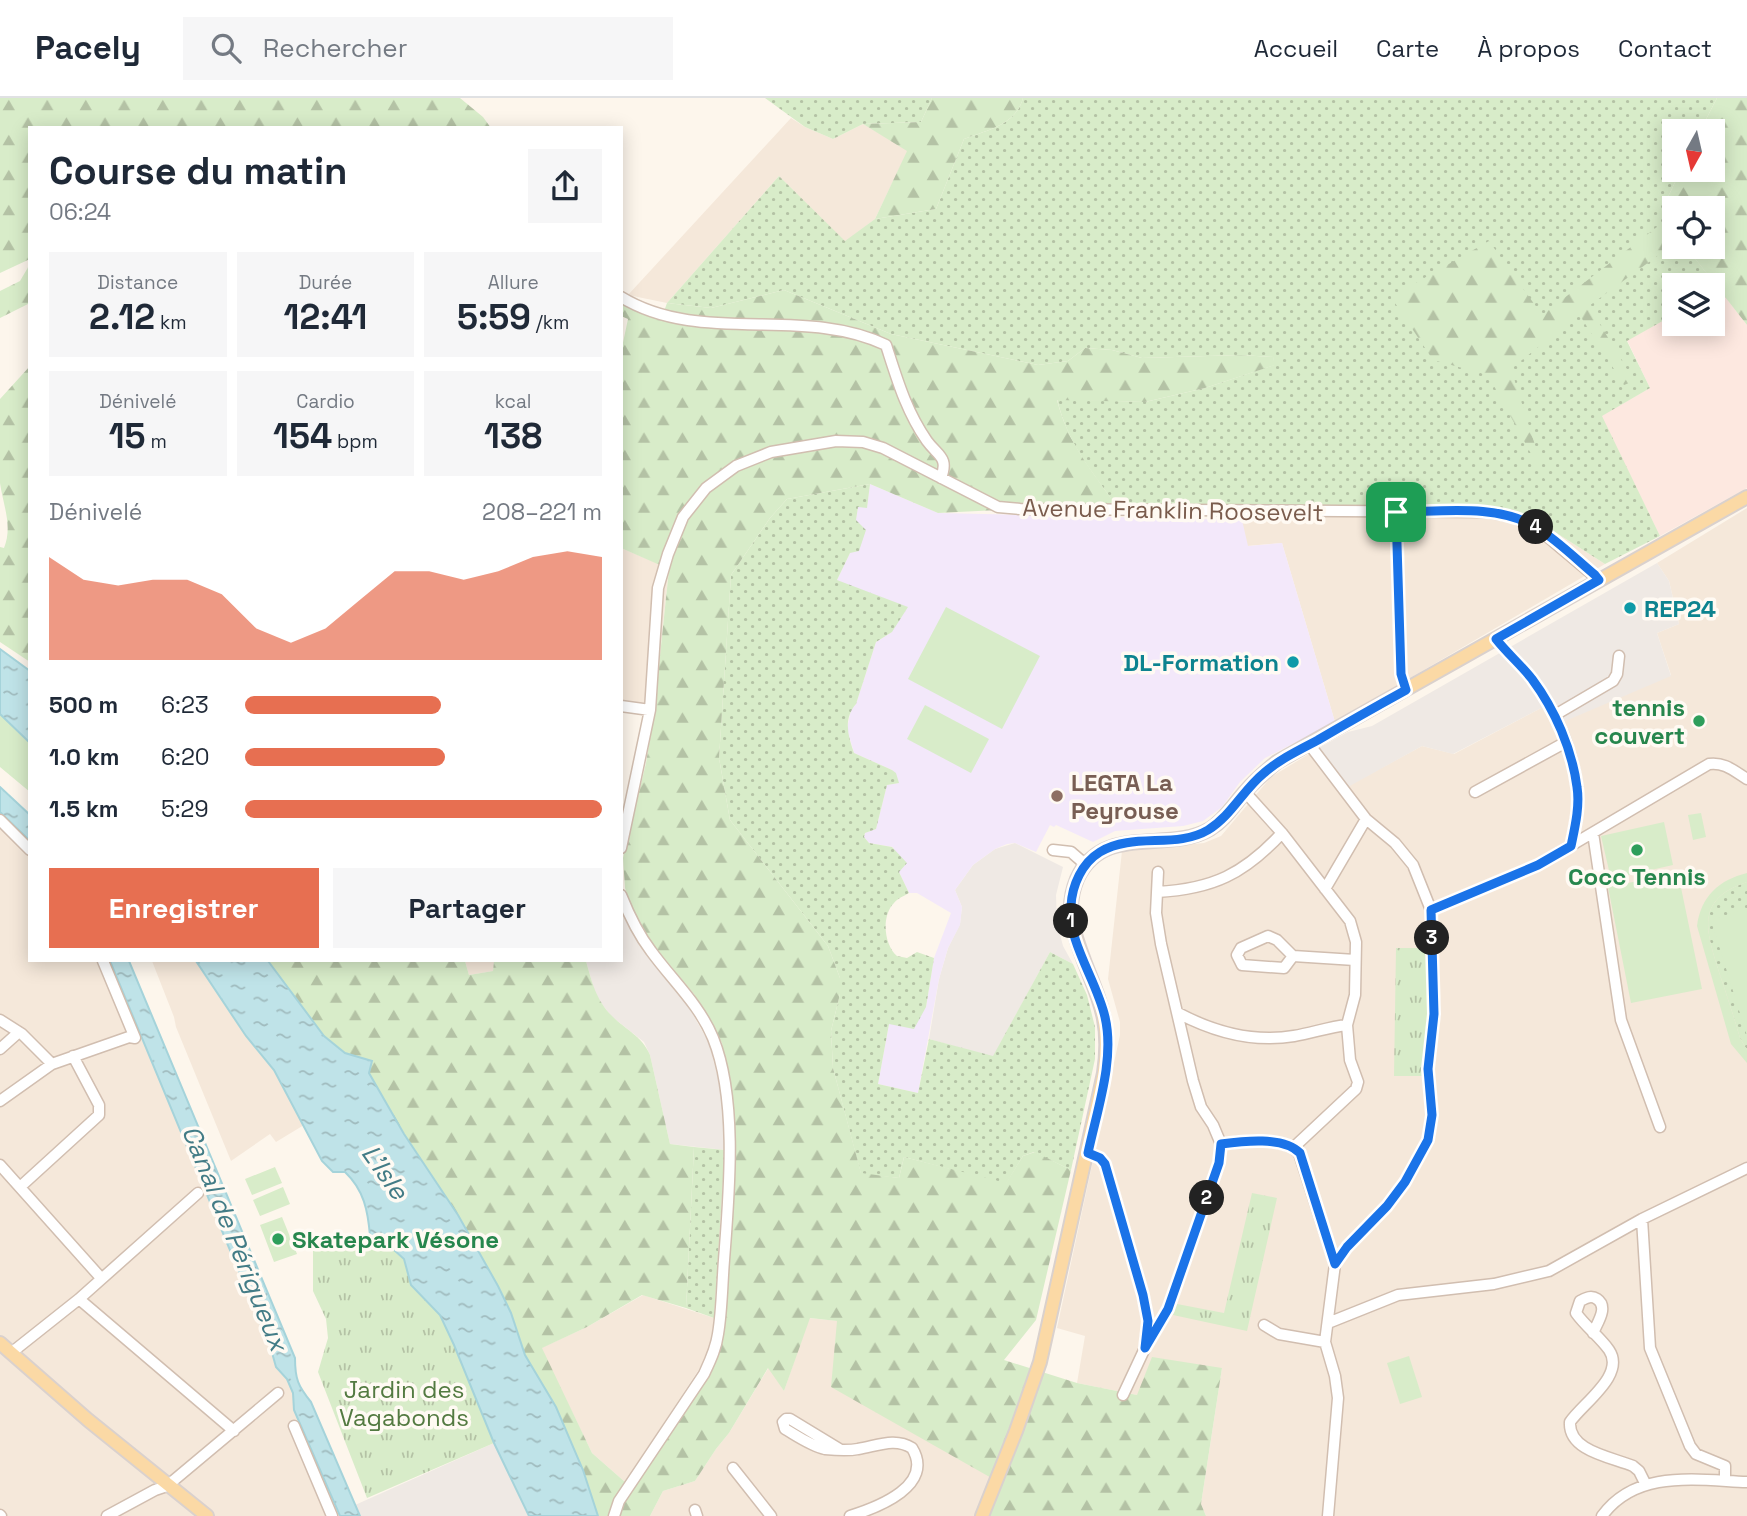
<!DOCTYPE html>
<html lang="fr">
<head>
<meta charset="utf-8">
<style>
  body { margin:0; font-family:"Space Grotesk",sans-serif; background:#f6f6f7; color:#1f2937; height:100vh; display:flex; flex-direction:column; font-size:26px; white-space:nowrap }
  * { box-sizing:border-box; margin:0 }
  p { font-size:23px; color:#747a83 }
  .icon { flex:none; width:38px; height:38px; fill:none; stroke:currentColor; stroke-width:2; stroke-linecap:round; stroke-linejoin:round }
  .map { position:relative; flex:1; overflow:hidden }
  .panel { position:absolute; left:28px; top:28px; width:595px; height:836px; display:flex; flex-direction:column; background:#fff; border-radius:0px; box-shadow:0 4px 18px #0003 }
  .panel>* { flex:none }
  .needle { width:46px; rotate:188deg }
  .buttons { position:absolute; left:1662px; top:21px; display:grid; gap:14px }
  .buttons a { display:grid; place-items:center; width:63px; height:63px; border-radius:0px; background:#fff; box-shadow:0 4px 18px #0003; font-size:35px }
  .pin { position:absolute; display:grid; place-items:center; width:60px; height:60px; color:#fff; margin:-30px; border-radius:14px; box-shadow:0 4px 10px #0006 }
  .km { position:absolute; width:35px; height:35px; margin:-18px; border-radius:50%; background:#222; color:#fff; font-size:19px; line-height:35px; text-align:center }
  .round { display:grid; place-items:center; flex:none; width:74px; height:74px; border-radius:0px; background:#f6f6f7 }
  .head { display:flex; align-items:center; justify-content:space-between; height:119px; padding:0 21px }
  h1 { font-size:38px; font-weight:700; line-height:52px }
  .stats { display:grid; grid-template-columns:repeat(3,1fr); gap:10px; height:119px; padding:7px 21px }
  .stats div { display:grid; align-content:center; border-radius:0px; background:#f6f6f7; text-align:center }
  .stats b { font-size:35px; font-weight:700 }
  .stats small { font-size:19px; font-weight:400 }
  .stats p { font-size:19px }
  .chart { height:196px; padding:14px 21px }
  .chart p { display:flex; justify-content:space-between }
  .chart svg { width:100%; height:126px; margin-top:7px; fill:#e76f51; opacity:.7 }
  .cta { display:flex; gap:14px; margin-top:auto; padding:14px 21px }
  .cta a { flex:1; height:80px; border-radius:0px; background:#e76f51; color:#fff; font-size:28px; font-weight:700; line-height:80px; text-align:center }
  .cta a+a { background:#f6f6f7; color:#1f2937 }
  ul { padding:0 21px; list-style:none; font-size:23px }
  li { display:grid; grid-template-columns:112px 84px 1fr; align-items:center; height:52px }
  li i { height:18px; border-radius:9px; background:#e76f51 }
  header { display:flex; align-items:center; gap:42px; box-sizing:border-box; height:98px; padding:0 35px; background:#fff; border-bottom:2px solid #e0e1e3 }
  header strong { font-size:33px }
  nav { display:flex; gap:38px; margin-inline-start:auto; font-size:24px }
  .search { width:490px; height:63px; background:#f6f6f7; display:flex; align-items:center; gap:18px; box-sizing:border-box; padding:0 24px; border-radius:0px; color:#747a83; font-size:26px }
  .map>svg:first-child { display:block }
  .residential { fill:#f5e8da }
  .commercial { fill:#fde8e0 }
  .industrial { fill:#efe9e4 }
  .education { fill:#f3e8fa }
  .grass { fill:url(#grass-dots) }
  .forest { fill:url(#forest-firs) }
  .park { fill:url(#park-tufts) }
  .garden { fill:#d8ecc9 }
  .water { fill:url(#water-ripples); stroke:#a5d3da; stroke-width:2 }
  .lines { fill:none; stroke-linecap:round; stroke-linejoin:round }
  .minor-casing { stroke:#d1beb0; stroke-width:13 }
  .major-casing { stroke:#dad1cd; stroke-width:16 }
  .minor { stroke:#fff; stroke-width:10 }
  .major { stroke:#fbd9a5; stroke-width:12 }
  .route-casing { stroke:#fff; stroke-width:14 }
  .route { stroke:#1a73e8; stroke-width:9 }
  .culture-dot { fill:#0f9aa8; stroke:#fffaf3; stroke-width:2.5 }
  .leisure-dot { fill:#2e9e5b; stroke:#fffaf3; stroke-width:2.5 }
  .education-dot { fill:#8d6e63; stroke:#fffaf3; stroke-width:2.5 }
  .labels { text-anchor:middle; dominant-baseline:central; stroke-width:7; stroke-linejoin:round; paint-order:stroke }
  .street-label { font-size:24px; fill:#7a5c4d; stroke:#fffaf3 }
  .culture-label { font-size:24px; font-weight:bold; fill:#0d838f; stroke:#fffaf3; text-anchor:start }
  .leisure-label { font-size:24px; font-weight:bold; fill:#27864d; stroke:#fffaf3; text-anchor:end }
  .education-label { font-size:24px; font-weight:bold; fill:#785e54; stroke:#fffaf3; text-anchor:start }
  .park-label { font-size:24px; fill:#537a41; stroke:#fffaf3 }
  .water-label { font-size:26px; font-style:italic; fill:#437c86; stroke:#fffaf3 }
</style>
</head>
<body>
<header>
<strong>Pacely</strong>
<div class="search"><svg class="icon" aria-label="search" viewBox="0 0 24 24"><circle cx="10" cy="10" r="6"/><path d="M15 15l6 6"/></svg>Rechercher</div>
<nav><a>Accueil</a><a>Carte</a><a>À propos</a><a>Contact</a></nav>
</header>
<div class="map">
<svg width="1747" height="1418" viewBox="0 0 1747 1418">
  <defs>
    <pattern id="grass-dots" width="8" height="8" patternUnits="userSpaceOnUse" patternTransform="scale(1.75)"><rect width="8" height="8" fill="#d8ecc9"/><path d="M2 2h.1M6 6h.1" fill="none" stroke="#b4c2a5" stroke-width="1.8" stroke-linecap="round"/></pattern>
    <pattern id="forest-firs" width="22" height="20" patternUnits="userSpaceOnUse" patternTransform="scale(1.75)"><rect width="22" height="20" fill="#d8ecc9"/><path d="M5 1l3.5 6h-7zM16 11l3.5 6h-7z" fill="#b4c2a5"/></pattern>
    <pattern id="park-tufts" width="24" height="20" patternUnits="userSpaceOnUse" patternTransform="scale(1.75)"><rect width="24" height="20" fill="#d8ecc9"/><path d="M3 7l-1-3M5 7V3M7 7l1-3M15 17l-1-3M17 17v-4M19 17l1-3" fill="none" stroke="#b4c2a5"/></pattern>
    <pattern id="water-ripples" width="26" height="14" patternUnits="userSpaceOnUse" patternTransform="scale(1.75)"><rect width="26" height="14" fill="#bfe3e8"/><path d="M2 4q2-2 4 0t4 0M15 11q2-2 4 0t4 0" fill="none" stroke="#a0bbbe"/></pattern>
  </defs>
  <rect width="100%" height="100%" fill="#fdf6ec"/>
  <!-- residential -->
  <path class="residential" d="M791,20L805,29L833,41L863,26L908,52L875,121L845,144L779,78L667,205L628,197Z
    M1238,407L1506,410L1533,420L1605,466L1335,624L1282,445L1247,448Z
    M1747,410V1418H1206L1201,1406L1222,1270L1137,1297L1077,1285L1085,1238L1057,1230L1120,937V924L1108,881L1122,753L1204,745L1221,738L1271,679L1317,651L1348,688L1422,648L1454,656L1545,608L1671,577L1657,535L1679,526L1669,483L1657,465Z
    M621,450L669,470L654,615L621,612Z
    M0,714L30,743V863H110L169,1002L271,1251L276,1268L287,1281L293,1295L294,1312L340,1418H0Z
    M152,863H196L246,938L274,972L304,1027L276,1044L270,1036L231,1063L176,929L174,919Z
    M465,863H494L493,873L469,877Z
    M643,1197L714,1220L709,1256L625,1384L592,1355L541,1250L587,1229Z
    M809,1220L838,1223L1002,1386L988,1418H650L663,1393L695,1383L716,1351L729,1335L769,1269L784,1293Z"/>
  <!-- commercial -->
  <path class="commercial" d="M1720,192L1747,227V390L1660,438L1601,318L1650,290L1627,242L1675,216V226H1713V195Z"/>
  <!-- industrial -->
  <path class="industrial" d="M1657,465L1669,483L1679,526L1657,535L1671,578L1556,627L1545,608L1453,656L1422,648L1348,689L1317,651L1348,634L1372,628Z
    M1015,745L1063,769L1056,797L1057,825L1063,848L1073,866L1050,854L993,959L929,941L939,881L948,850L960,826L962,809L955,792L973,767L995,751Z
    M621,815L640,848L687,906L709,945L720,989L726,1029L725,1052L670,1046L650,957L644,944L611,918L596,898L586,863H621Z
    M494,1345L529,1418H360L355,1407Z"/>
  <!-- education -->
  <path class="education" d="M870,386L938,415L1242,422L1248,448L1282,445L1335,624L1265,660L1240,684L1222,709L1203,723L1183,728L1115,733L1093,744L1056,727L1054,729L1050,727L1036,754L1015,745L1007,746L995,751L973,767L955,792L962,809L960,827L948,850L939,881L918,995L878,986L889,926L926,909L934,860L951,815L917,795H909L899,774L893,749L869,745L864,739L865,735L876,731L887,687L898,685L892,672L854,655L847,631L851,611L856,606L876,544L892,534L837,482L850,455L858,409H867Z"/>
  <!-- grass -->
  <path class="grass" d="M765,0H932L921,24L863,26L833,41L805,29Z
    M1023,0H1717L1700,33H1675V72H1681L1664,107L1675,127V149H1686L1720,192L1713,195V187H1675V216L1627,243L1650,290L1602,318L1660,438L1605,466L1533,420L1506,410L1115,406C1089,369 1068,346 1057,301L1145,304L1205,290L1274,267L1273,259L1241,257L1142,260L1112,252L1085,250L1068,263L1038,267L891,236L784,192L711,210L667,205L779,78L845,143L875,121L936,111L964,41C987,32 1016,27 1023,0Z
    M870,386L867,410L858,409L856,422L866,432L859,453L850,455L837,482L908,509L892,534L876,544L856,606C843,621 848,638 854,655L892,672L896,675L899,685L887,687L876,731L865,735L864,739L869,745L892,749L907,765L899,774L909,795C904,798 898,800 894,805C881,818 884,847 897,858L907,860L917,854L934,860L926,909L914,931L889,926L878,986L918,995L929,941L993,958L1050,854L1073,866L1087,897L1095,929V961L1071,1072L1034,1054L1023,1058L1006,1086L904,1059L899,1080L861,1076L833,970L831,933L840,896V880L828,848L730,722L719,660L731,477L770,420L787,401Z
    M1747,784V952L1740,940C1734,919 1727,898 1720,877C1707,835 1693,802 1747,784Z
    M694,1049L725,1052L714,1220L686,1210Z"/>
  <!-- forest -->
  <path class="forest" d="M0,0H460L483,19L491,30H30V161L0,175Z
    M932,0H1023C1016,27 987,32 964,41L936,111L875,121L907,53L863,26L921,24Z
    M1717,0H1747V227L1686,149H1713V110H1675V145L1589,208L1634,283L1624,287L1579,216L1511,271L1547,385L1488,277L1433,262L1391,199L1489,143L1542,217L1670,119L1664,107L1681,72H1713V33H1700Z
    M30,166V205L0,220V193L20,183Z
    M784,192L891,236L1038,267L1068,263L1085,250L1112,252L1142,260L1241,257L1273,259L1275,267L1205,290L1145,304L1057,302C1068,345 1090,370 1115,406L938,415L870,386L787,401L770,420L731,477L719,660L730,722L828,848L840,880V896L831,933L833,970L861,1075L899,1080L904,1059L1006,1085L1023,1058L1035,1054L1071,1072L1036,1222L1004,1262L1077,1285L1137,1297L1152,1259L1222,1270L1201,1406L1206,1418H988L1002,1386L831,1289L837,1223L810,1220L784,1293L768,1270L729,1335L716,1351L695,1383L663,1393L650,1418H598L583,1372L556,1309L525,1257L511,1215L498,1188L458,1117L404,1036L369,975L372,963L345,955L324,938L267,863H465L469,877L493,873L494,863H586C592,884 596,902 612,918C626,932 642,938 650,957L670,1046L694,1049L686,1210L642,1197L587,1229L542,1250L592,1355L625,1384L634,1389L711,1276L722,1245L734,1036L722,945L694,896L654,848L634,816L625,790L623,760L646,665L654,615L669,471L621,450V254L628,221L621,218V204L661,222L667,205L711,210Z
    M30,268V564L0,544V449L4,450C13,428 3,407 0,385C0,360 0,327 0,301Z"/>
  <!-- park -->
  <path class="park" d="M1396,850H1427L1428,928L1424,956L1423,978H1394Z
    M1252,1095L1277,1100L1247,1233L1173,1217L1177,1206L1224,1215Z
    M370,1138L382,1140L404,1161L411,1187L440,1217L454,1247L494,1345L367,1400L318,1274L328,1240L326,1221L313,1193V1151L317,1148L355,1146L356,1139Z"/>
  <!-- garden -->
  <path class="garden" d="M946,509L1040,558L1002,631L908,581Z
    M925,607L989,641L971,675L907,641Z
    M0,616L30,645V694L0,669Z
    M1701,715L1706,739L1693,742L1688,717Z
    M1664,724L1673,767L1611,781L1601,738Z
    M1678,775L1702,891L1631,905L1608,789Z
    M1747,775V784C1693,802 1707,835 1720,877C1727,898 1734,919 1740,940L1747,952V965L1731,946L1697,828C1701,798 1719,782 1747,775Z
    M1747,811V938L1711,822Z
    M275,1069L282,1085L252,1097L245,1081Z
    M283,1089L290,1106L260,1118L253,1102Z
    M282,1119L297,1156L274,1164L260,1127Z
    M1409,1258L1422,1299L1400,1306L1387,1265Z"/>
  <!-- water -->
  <path class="water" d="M0,551L30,573V645L0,616Z
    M0,689L30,717V743L0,714Z
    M110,863H129L295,1260C295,1281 298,1288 311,1304L360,1418H340L294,1312L293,1295L287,1281L276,1269L271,1251Z
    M196,863H268L324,938L345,955L372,963L369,975L404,1036L458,1117L498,1188L511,1215L525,1257L556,1309L583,1372L598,1418H529L494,1345L454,1247L440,1217L411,1187L404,1161L382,1141L370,1138C368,1113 364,1092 345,1074H333L322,1063L274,972L246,938Z"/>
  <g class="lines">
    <defs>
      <path id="minor" d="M621,199C701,248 803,207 886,247C897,281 906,313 927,343C938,358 949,359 941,380
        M1396,414L1401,576L1406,592
        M1496,541C1507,555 1521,567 1532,581C1555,612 1572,650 1577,689C1580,708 1575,729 1571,748
        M621,608L650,612
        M1555,617L1613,583L1617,576L1619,558
        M1309,646L1366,721L1395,745L1413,767L1431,812L1434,916L1428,971L1432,1017L1428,1042L1405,1084L1387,1108L1347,1149L1335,1166L1325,1244L1335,1278L1338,1300L1328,1418
        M1245,694L1282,735L1350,823L1356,844L1355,897L1347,927L1350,962L1358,984L1356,991L1294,1049
        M1475,694L1566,644
        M0,722L30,752
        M1593,735L1621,922L1660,1029
        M621,750L650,612L658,490L668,456L683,419L706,390L736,368L771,354L836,343L863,344L883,350L998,409L1020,411L1486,414L1511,418L1536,429L1599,482
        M1053,752L1071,754L1086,767
        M1325,791L1366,721
        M1157,794C1213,791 1244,776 1282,735
        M1431,812L1538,767L1709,666C1725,664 1734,673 1747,681
        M1268,838L1277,842L1293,858L1284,870L1242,867L1237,857L1241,850Z
        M1293,858L1355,862
        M1178,915C1214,934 1253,945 1294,938C1312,935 1329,929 1347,927
        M0,922L22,936L52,966
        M0,951L19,934
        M0,1003L52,966L129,939L135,940L103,863
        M1221,1046C1243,1043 1283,1038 1299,1055L1335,1166
        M1088,1055L1100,1060L1105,1066L1143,1197L1148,1223L1145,1250L1123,1297
        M0,1067L101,1180
        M20,1089L99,1017V1007L73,958
        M1642,1121L1650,1250L1690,1348L1696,1356L1725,1368V1383
        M79,1201L234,1333
        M1328,1225L1398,1197L1494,1186L1549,1173L1642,1121L1747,1070
        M1264,1227L1279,1236L1325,1244
        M1593,1235C1597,1225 1609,1209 1597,1201C1591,1197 1586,1200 1580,1203L1576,1215C1586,1229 1600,1239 1609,1252C1626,1277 1583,1305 1570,1324C1568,1353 1611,1359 1633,1368L1639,1373L1645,1385
        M1145,1250L1168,1211L1219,1065L1221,1046L1213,1027L1201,1009L1193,983L1161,846L1156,815L1158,774
        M11,1255L79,1201L198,1095
        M294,1328L332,1418
        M841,1352L790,1321H786L783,1324L785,1331C797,1338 811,1348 825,1351C835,1352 848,1353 858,1351C877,1348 895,1339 912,1350C935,1387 879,1409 850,1418
        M733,1370L771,1418
        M695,1412L697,1418
        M0,1417L1,1418
        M107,1418L155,1392L167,1388L278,1295
        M614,1418L619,1403L704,1276C710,1263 716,1251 718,1236C722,1212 722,1187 724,1162C729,1096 738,1002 713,940C699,906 672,882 651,853C638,836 629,817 621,797
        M1602,1418C1636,1371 1696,1382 1747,1384"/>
      <path id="major" d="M0,1245L88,1322L207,1418
        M982,1418L1016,1333L1040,1264L1104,975C1114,910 1090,890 1074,833C1069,815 1070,798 1077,781C1103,724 1168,756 1210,731C1225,722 1234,706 1246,693C1255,682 1266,673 1277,664L1747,399"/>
    </defs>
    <!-- minor casing -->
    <use href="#minor" class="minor-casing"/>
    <!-- major casing -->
    <use href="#major" class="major-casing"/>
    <!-- minor -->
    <use href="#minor" class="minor"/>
    <!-- major -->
    <use href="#major" class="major"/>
  </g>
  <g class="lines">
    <defs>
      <path id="route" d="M1396,414C1440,414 1496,405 1536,429C1557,442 1576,461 1595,477L1599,482L1496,541C1507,555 1521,567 1532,581C1555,612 1572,651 1577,689C1580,708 1575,729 1571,748L1538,767L1431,812L1434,916L1428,971L1432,1017L1428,1042L1405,1084L1387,1108L1347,1149L1335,1166L1300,1055C1283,1038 1243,1043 1221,1046L1219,1065L1168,1211L1145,1250L1148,1223L1143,1197L1105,1066L1100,1060L1088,1055C1097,1012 1115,962 1105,919C1097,883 1067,843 1071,808C1072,787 1082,765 1100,754C1133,734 1176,751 1208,732C1231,718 1243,692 1264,675C1280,661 1299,652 1318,642C1347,625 1377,608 1406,592L1401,576Z"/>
    </defs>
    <!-- route casing -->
    <use href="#route" class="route-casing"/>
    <!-- route -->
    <use href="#route" class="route"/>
  </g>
  <!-- markers -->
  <g class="culture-dot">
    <circle cx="1630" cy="510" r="7"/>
    <circle cx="1293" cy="564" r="7"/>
  </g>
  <g class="leisure-dot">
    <circle cx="1699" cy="623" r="7"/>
    <circle cx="1637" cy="752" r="7"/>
    <circle cx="278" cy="1141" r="7"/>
  </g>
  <circle class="education-dot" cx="1057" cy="698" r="7"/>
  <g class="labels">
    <!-- street labels -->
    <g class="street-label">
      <text transform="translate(1173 412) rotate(1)">Avenue Franklin Roosevelt</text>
    </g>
    <!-- culture labels -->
    <g class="culture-label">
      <text x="1644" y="510">REP24</text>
      <text x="1279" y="564" text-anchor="end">DL-Formation</text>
    </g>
    <!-- leisure labels -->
    <g class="leisure-label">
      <text x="1685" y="609">tennis<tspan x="1685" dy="28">couvert</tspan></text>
      <text x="1637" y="778" text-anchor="middle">Cocc Tennis</text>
      <text x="292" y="1141" text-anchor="start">Skatepark Vésone</text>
    </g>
    <!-- education labels -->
    <g class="education-label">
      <text x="1071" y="684">LEGTA La<tspan x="1071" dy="28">Peyrouse</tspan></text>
    </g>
    <!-- park labels -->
    <g class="park-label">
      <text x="404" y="1291">Jardin des<tspan x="404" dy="28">Vagabonds</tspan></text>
    </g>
    <!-- water labels -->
    <g class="water-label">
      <text transform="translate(385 1074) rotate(55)">L'Isle</text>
      <text transform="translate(235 1140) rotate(68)">Canal de Périgueux</text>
    </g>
  </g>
</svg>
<div class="buttons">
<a><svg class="needle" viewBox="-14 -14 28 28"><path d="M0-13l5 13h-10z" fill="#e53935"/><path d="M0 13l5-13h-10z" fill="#747a83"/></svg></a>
<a><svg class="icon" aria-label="locate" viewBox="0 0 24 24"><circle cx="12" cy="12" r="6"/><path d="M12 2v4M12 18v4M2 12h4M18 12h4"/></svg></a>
<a><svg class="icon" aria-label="layers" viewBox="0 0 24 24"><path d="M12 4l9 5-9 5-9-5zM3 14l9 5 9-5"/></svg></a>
</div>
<div class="pin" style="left:1396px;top:414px;background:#1e9e55"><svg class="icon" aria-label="arrive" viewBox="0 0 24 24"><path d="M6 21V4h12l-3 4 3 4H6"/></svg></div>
<b class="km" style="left:1071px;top:823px">1</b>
<b class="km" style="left:1207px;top:1100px">2</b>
<b class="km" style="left:1432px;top:840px">3</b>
<b class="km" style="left:1536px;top:429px">4</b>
<section class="panel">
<div class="head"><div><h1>Course du matin</h1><p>06:24</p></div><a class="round"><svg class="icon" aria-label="share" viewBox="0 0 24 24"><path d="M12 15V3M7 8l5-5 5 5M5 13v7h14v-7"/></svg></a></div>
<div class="stats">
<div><p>Distance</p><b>2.12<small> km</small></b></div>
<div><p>Durée</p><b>12:41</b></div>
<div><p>Allure</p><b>5:59<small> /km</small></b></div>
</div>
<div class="stats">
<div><p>Dénivelé</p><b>15<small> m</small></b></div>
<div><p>Cardio</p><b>154<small> bpm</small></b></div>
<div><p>kcal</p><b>138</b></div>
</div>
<div class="chart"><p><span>Dénivelé</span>208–221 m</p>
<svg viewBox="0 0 160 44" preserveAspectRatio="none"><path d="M0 44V8L10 16L20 18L30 16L40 16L50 21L60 33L70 38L80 33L90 23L100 13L110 13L120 16L130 13L140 8L150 6L160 8V44z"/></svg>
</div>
<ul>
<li><b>500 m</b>6:23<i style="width:55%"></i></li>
<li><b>1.0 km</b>6:20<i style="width:56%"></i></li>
<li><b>1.5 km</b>5:29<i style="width:100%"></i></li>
</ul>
<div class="cta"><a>Enregistrer</a><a>Partager</a></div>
</section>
</div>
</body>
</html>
